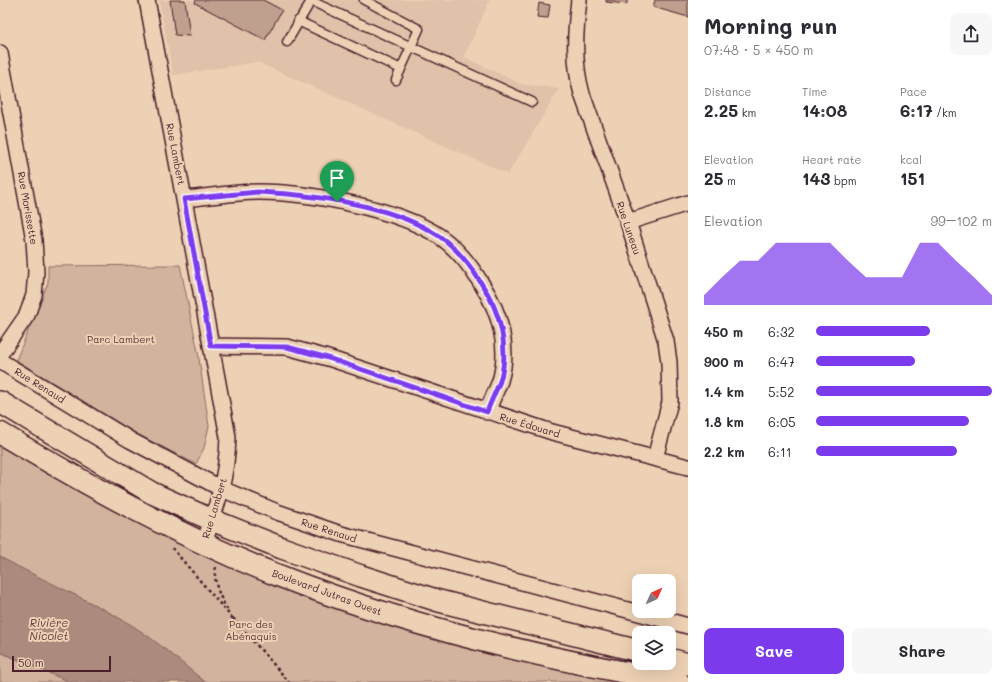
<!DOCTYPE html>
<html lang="en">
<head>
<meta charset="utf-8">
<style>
  body { margin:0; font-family:Mali,sans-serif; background:#f7f7f7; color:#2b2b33; height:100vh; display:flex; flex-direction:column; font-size:15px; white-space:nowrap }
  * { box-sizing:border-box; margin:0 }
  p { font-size:13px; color:#7c7c81 }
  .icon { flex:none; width:22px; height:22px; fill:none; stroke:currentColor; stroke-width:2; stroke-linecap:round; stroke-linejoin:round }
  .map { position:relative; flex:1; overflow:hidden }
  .drawer { display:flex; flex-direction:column; background:#fff; width:320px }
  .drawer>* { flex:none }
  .needle { width:26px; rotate:45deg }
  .buttons { position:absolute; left:632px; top:574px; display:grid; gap:8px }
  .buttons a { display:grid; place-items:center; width:44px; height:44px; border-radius:8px; background:#fff; box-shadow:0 4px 16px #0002; font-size:20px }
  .scale { position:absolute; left:12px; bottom:10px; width:99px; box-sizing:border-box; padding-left:4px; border:2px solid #4a1f2b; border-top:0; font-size:11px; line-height:14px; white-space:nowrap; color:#4a1f2b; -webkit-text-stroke:3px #edd1b4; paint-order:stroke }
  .pin { position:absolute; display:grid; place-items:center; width:34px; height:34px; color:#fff; margin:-41px -17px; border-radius:50% 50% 50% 0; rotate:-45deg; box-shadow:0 0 4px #0007 }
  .pin .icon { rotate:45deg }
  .round { display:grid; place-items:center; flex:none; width:42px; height:42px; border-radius:8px; background:#f7f7f7 }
  .overview { display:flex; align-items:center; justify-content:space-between; height:68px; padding:0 16px }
  h1 { font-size:22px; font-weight:700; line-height:30px }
  .figures { display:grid; grid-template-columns:repeat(3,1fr); gap:6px; height:68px; padding:4px 16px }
  .figures div { display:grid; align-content:center }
  .figures b { font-size:17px; font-weight:700 }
  .figures small { font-size:11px; font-weight:400 }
  .figures p { font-size:11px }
  .chart { height:112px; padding:8px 16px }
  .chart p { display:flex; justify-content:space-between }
  .chart svg { width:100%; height:72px; margin-top:4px; fill:#7c3aed; opacity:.7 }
  .primary-button { display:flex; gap:8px; margin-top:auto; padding:8px 16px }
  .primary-button a { flex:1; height:46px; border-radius:8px; background:#7c3aed; color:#fff; font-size:16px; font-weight:700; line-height:46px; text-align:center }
  .primary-button a+a { background:#f7f7f7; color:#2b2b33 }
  ul { padding:0 16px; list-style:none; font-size:13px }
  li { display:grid; grid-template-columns:64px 48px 1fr; align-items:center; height:30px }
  li i { height:10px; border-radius:5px; background:#7c3aed }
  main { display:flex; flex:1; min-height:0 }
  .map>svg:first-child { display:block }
  .built { fill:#dfc2a9 }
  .green { fill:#d2b49e; stroke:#8e6a64 }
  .water { fill:#ac8b7e; stroke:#85605d }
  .building { fill:#bf9f8e; stroke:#4a1f2b }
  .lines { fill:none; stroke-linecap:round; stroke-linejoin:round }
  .lane-casing { stroke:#4a1f2b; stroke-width:11 }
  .street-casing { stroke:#4a1f2b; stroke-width:18 }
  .secondary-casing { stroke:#4a1f2b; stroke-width:24 }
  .path { stroke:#4a1f2b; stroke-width:2.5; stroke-dasharray:3 3; stroke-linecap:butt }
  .lane { stroke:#edd1b4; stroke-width:8 }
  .street { stroke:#edd1b4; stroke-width:15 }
  .secondary { stroke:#edd1b4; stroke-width:21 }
  .route-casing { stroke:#fff; stroke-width:8 }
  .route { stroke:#7c3aed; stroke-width:5 }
  .labels { text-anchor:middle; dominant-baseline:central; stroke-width:4; stroke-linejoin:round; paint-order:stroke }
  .street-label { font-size:10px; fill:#4a1f2b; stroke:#edd1b4 }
  .park-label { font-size:10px; fill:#5e353c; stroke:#edd1b4 }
  .water-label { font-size:11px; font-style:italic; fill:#623a40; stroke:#edd1b4 }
</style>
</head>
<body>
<main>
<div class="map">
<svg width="688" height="682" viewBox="0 0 688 682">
  <rect width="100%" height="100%" fill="#edd1b4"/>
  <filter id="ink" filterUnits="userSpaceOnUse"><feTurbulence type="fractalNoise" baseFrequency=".025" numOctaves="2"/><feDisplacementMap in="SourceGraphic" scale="8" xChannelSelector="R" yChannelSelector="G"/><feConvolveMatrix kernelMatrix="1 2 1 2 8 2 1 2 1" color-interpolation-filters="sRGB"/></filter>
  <g filter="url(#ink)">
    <!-- built -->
    <path class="built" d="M159,0H490L464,57L521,84L559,89L508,174L257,62L173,75Z"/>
    <!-- green -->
    <path class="green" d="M180,265L198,352L209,426L204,448L196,464L139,435L16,360L48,283V266Z
      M0,446L193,549L629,682H205L134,627L87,601L37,578L0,557Z
      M0,652L70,682H0Z"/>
    <!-- water -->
    <path class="water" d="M0,557C44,581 90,600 133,626C158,642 182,663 205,682H70L0,652Z"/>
    <!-- building -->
    <path class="building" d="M170,0H185L190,36L175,35Z
      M196,0H263L282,10L265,40L195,3Z
      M606,0H627V4L606,2Z
      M655,0H688V17L653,7Z
      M539,3L550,5L548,18L537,17Z"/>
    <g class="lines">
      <defs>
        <path id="lane" d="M364,0L419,29L396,80
          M298,21L401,69
          M287,42L311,1L532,102"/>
        <path id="street" d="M147,0L228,437C227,477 217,506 204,543
          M579,0C575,33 573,62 582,94L628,222L666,341L669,362L670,402L655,458
          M0,53L34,240L36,272L34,295L27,315L0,354
          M184,199C209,197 234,192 259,192C309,192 398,209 439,236C457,248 470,265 481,283C500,312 510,347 500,381C496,391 491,402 487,412
          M628,222L688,203
          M211,346L287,347L328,358L552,432L688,467
          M0,361L130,440L222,489L277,512L341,534L688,626"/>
        <path id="secondary" d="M0,402L152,493L212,520L282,548L361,576L439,601L639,651
          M0,433C89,486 180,537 277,575C406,626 542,659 679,682
          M669,659L688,664"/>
      </defs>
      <!-- lane casing -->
      <use href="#lane" class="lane-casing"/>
      <!-- street casing -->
      <use href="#street" class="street-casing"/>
      <!-- secondary casing -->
      <use href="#secondary" class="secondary-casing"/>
      <!-- path -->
      <path class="path" d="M172,548L233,619
        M216,567C212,581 221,600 229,612
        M233,618L289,682"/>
      <!-- lane -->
      <use href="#lane" class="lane"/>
      <!-- street -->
      <use href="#street" class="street"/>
      <!-- secondary -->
      <use href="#secondary" class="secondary"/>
    </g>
  </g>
  <g class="lines" filter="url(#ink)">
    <defs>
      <path id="route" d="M258,192C315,195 391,205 439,236C457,248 470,265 481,283C500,311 510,347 500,381C496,391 491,401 487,412L328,358L287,347L211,346L184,199Z"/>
    </defs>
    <!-- route casing -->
    <use href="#route" class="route-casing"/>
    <!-- route -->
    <use href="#route" class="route"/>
  </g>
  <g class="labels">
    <!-- street labels -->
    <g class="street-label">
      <text transform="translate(176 154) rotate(79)">Rue Lambert</text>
      <text transform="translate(28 208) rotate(80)">Rue Morissette</text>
      <text transform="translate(629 228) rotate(71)">Rue Luneau</text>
      <text transform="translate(40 385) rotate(32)">Rue Renaud</text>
      <text transform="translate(530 425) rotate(17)">Rue Édouard</text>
      <text transform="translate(214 508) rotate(-73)">Rue Lambert</text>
      <text transform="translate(329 530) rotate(18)">Rue Renaud</text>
      <text transform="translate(327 592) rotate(20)">Boulevard Jutras Ouest</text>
    </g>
    <!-- park labels -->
    <g class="park-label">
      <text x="121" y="339">Parc Lambert</text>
      <text x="251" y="624">Parc des<tspan x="251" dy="12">Abénaquis</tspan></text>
    </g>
    <!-- water labels -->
    <g class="water-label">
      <text x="49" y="622">Rivière<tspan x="49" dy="13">Nicolet</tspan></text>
    </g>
  </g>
</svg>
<div class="buttons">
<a><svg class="needle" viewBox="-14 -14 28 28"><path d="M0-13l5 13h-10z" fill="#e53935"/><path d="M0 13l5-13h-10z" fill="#7c7c81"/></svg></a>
<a><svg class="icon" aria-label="layers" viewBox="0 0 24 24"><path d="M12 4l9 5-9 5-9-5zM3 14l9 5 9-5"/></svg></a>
</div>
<div class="scale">50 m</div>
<div class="pin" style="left:337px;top:202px;background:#1e9e55"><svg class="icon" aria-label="arrive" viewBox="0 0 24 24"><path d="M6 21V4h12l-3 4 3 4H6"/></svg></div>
</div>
<section class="drawer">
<div class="overview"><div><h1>Morning run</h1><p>07:48 · 5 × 450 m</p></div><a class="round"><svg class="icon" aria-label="share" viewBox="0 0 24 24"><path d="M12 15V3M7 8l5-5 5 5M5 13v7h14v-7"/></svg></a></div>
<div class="figures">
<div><p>Distance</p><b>2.25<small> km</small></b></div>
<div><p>Time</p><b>14:08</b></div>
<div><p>Pace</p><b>6:17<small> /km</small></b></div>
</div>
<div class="figures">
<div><p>Elevation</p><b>25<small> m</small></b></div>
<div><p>Heart rate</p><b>143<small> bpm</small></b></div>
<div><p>kcal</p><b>151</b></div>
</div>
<div class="chart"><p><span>Elevation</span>99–102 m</p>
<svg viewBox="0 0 160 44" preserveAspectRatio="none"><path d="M0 44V38L10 27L20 17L30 17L40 6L50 6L60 6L70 6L80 17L90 27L100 27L110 27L120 6L130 6L140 17L150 27L160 38V44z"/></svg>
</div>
<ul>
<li><b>450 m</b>6:32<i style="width:65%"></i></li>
<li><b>900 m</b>6:47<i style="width:56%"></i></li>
<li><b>1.4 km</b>5:52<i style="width:100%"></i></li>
<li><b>1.8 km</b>6:05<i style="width:87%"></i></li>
<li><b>2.2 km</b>6:11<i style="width:80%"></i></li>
</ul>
<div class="primary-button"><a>Save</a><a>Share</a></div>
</section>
</main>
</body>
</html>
